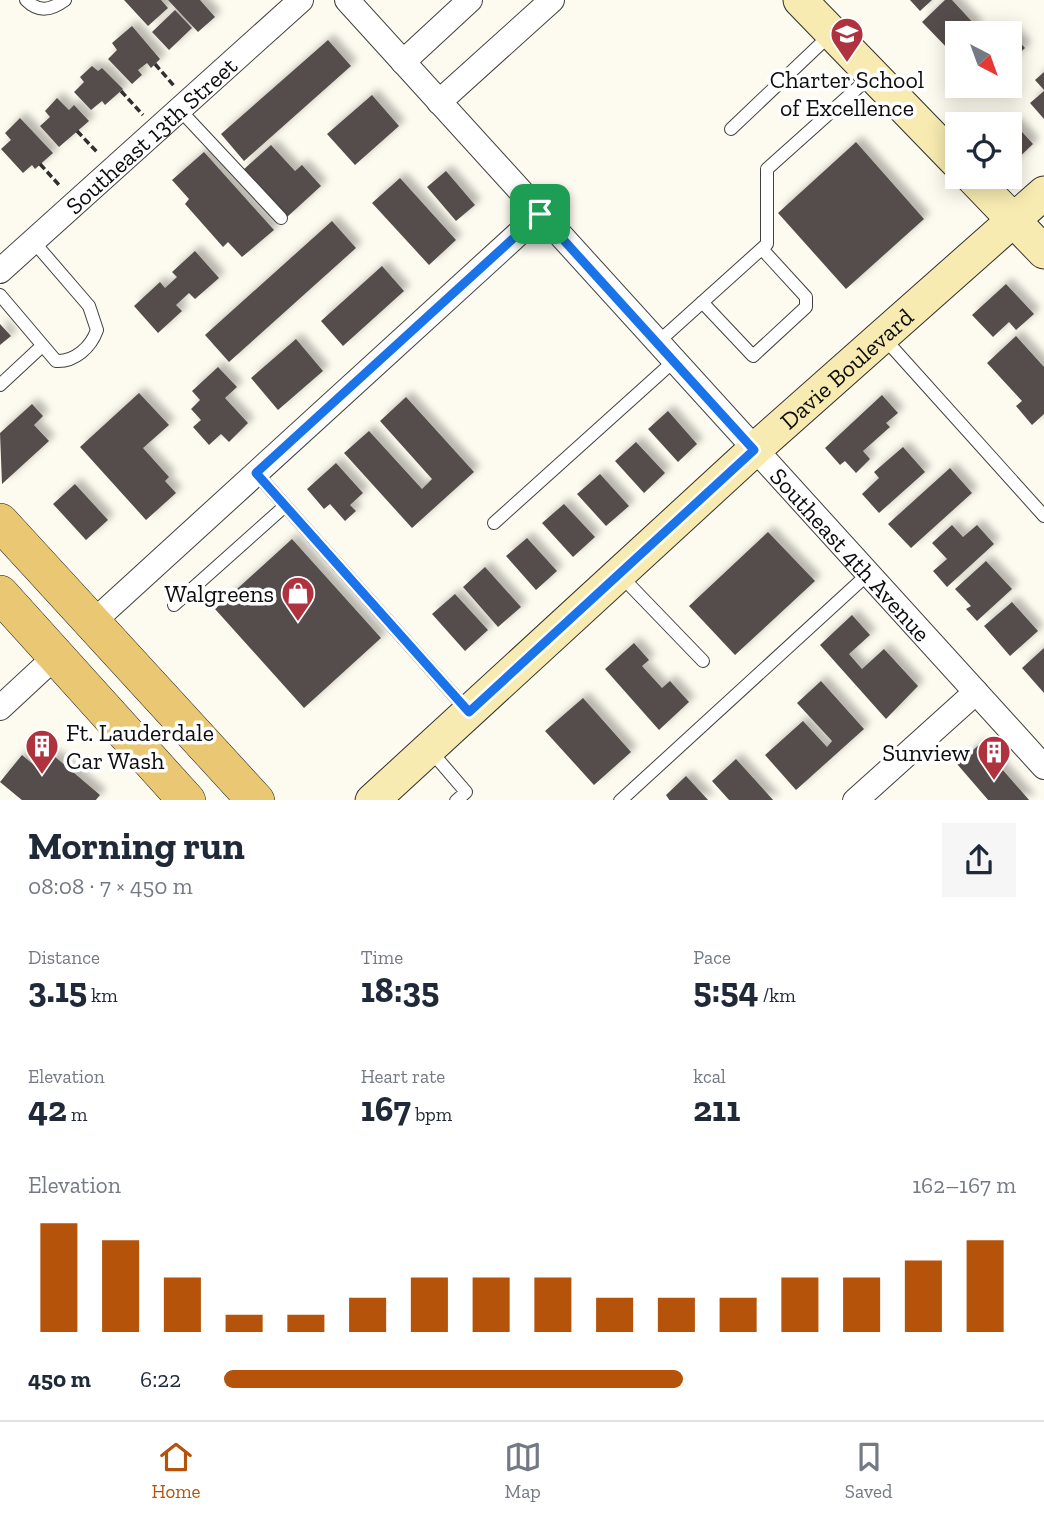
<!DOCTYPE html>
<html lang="en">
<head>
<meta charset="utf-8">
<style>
  body { margin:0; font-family:"Zilla Slab",serif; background:#f6f6f7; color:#1f2937; height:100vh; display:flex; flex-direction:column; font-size:26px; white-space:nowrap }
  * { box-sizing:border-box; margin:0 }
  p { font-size:23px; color:#747a83 }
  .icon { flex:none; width:38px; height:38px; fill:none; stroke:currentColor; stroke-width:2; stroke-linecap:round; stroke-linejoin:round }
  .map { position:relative; height:800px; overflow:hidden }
  .panel { display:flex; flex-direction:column; background:#fff; flex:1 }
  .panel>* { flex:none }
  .needle { width:46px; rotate:139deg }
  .controls { position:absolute; left:945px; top:21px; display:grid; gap:14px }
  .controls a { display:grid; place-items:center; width:77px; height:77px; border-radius:0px; background:#fff; box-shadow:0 4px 18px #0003; font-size:35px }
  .pin { position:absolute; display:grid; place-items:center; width:60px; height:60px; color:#fff; margin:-30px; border-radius:14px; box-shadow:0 4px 10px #0006 }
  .round { display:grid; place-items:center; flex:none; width:74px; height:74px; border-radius:0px; background:#f6f6f7 }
  .head { display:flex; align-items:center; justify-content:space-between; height:119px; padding:0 28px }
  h1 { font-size:38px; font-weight:700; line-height:52px }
  .figures { display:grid; grid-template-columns:repeat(3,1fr); gap:10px; height:119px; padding:7px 28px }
  .figures div { display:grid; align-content:center }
  .figures b { font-size:35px; font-weight:700 }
  .figures small { font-size:19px; font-weight:400 }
  .figures p { font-size:19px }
  .chart { height:196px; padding:14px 28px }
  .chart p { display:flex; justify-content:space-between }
  .chart svg { width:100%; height:126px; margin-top:7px; stroke:#b45309; stroke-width:6 }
  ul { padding:0 28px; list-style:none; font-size:23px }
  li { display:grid; grid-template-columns:112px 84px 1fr; align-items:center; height:52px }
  li i { height:18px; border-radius:9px; background:#b45309 }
  .tabs { display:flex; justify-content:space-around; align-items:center; height:98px; border-top:2px solid #e0e1e3; background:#fff; font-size:19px; color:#747a83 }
  .tabs a { display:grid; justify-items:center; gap:4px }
  .tabs .active { color:#b45309 }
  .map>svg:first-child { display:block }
  .building { fill:#554e4b; filter:url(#shadow) }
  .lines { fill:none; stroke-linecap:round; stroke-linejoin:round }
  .service-casing { stroke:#404040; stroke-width:14 }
  .minor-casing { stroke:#404040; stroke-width:26 }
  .secondary-casing { stroke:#2f2f2f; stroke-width:35 }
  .primary-casing { stroke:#1e1e1e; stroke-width:38 }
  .path { stroke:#2f2f2f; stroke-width:3.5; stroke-dasharray:7 3.5; stroke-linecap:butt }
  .service { stroke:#fff; stroke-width:12 }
  .minor { stroke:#fff; stroke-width:24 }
  .secondary { stroke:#f7ebb1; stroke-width:33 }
  .primary { stroke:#eac772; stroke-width:37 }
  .route-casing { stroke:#fff; stroke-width:14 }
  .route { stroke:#1a73e8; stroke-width:9 }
  .labels { text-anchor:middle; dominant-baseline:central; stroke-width:7; stroke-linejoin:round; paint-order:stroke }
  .poi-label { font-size:24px; fill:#0d0d0d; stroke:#fff; text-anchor:end }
  .street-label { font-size:24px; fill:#0d0d0d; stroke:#fff }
</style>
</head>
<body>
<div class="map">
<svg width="1044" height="801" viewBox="0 0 1044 801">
  <defs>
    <filter id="shadow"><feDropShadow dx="6" dy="-6" stdDeviation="3.5" flood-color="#0004"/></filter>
  </defs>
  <rect width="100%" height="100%" fill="#fdfaef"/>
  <!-- building -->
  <path class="building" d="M124,0H161L168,8L148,26Z
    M168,0H200L215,17L198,32Z
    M910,0H932L920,11Z
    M945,0H952L977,27L970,33H957V46L951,52L922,22Z
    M175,10L192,28L169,50L152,32Z
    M132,26L160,59L151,68L147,63L138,70L142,75L132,84L108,59L117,50L112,43Z
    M1010,31L1025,48L1010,62Z
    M328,40L351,66L244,161L221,134Z
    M92,66L98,71L102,68L123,89L105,105L102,101L91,110L74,92L84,82L80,77Z
    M1044,72V90L1035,80Z
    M968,86H984L975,93Z
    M1044,91V119L1030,103Z
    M372,95L399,126L355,165L327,134Z
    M57,98L69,110L74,105L89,121L59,147L40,126L50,117L45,111Z
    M20,118L53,153L35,169L32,165L23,173L1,149L11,140L5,133Z
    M1014,123L1033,144L1010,166V127Z
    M856,142L924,219L846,289L778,213Z
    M271,145L295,171L302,165L321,186L286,218L243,170Z
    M204,152L274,230L242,257L228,242L223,247L185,204L189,199L172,180Z
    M446,171L475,205L456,221L427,187Z
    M400,178L456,240L429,265L372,203Z
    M332,221L356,248L229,362L205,335Z
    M195,251L219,278L195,299L189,293L176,305L182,311L158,333L134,306L160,282L165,288L177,277L172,272Z
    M382,266L404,291L343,346L321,321Z
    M1006,284L1034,314L1016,330L1009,322L993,337L972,315Z
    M0,324L11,336L0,345Z
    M1016,336L1044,367V414L1032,425L1016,406L1022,401L987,363Z
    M296,339L323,371L278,410L251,378Z
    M218,367L237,387L225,398L248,423L229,442L221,434L209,445L193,427L201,420L191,409L200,400L192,391Z
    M139,393L169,425L143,448L169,477L165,481L176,493L146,520L80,447Z
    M882,395L898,413L886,423L890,427L863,451L870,459L856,473L845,461L840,465L825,448Z
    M406,397L474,472L412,528L344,453L369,431L422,489L432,479L380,421Z
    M32,404L43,416L34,425L49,441L2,484L0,433Z
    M668,411L697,444L678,462L648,429Z
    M636,442L665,473L644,493L615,461Z
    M903,447L925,472L879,513L862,494L879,478L874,472Z
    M336,463L363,493L350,505L356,511L345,521L330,504L324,509L307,489Z
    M950,468L972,493L911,548L888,524Z
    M600,474L629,506L606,526L577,494Z
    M75,484L108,520L86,540L53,504Z
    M564,504L595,537L573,557L542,523Z
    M952,525L963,537L977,525L994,544L947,587L933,571L947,559L932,543Z
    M768,532L815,581L735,655L689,606Z
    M527,538L557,571L536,590L506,556Z
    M292,539L381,638L304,708L215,609Z
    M986,561L1012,589L977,621L966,609L971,606L955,589Z
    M485,567L521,607L498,627L463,587Z
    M455,594L488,630L465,651L432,614Z
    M1012,602L1038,631L1010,656L984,626Z
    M852,615L870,635L849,654L862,669L884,649L918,686L886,719L820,645Z
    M634,643L649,660L642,666L662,688L670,681L689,702L659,730L605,669Z
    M1044,648V693L1022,668Z
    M821,681L864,729L796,790L765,755L803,721L827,747L832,741L797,703Z
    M583,698L631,752L594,785L545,731Z
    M980,744L1030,801H989L957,764Z
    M22,755L40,770L53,755L100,795L95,801H23L0,782Z
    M736,759L774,801H730L712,781Z
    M686,776L709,801H670L666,795Z"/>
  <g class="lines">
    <defs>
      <path id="service" d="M26,0C39,13 51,10 65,0
        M179,109L281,218
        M731,129L832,33
        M0,295L56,361C75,362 91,347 97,330L89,306L33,241
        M702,302L753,356L806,307V297L762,249
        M883,337L1044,516
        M657,343L767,244V169L872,75
        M0,385L42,346
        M256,473L468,711
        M494,523L674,361
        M621,576L703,661
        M174,605L285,506
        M429,749L466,792L456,801
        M620,801L868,574"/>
      <g id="minor">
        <path id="s1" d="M347,0L1044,767"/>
        <path d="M403,62L470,0"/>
        <path d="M439,102L552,0"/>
        <path id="s2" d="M0,271L301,0"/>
        <path d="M92,623L540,214"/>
        <path d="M0,708L56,656"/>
        <path d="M855,801L976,692"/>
      </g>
      <g id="secondary">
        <path d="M800,0L957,162"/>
        <path d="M972,177L1044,252"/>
        <path id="s3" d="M372,801L754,450L1044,193"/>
      </g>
      <path id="primary" d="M0,522L256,801
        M0,594L187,801"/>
    </defs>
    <!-- service casing -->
    <use href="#service" class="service-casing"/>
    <!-- minor casing -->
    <use href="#minor" class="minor-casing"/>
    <!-- secondary casing -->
    <use href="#secondary" class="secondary-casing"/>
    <!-- primary casing -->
    <use href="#primary" class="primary-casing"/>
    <!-- path -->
    <path class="path" d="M155,64L175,87
      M121,91L143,115
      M77,131L97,152
      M40,164L60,186"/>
    <!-- service -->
    <use href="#service" class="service"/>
    <!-- minor -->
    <use href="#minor" class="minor"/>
    <!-- secondary -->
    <use href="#secondary" class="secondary"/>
    <!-- primary -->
    <use href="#primary" class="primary"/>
  </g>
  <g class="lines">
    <defs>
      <path id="route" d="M540,214L754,450L469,712L256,473Z"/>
    </defs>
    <!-- route casing -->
    <use href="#route" class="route-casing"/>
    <!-- route -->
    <use href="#route" class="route"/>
  </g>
  <!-- icons -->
  <defs>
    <symbol id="school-pin" viewBox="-11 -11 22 30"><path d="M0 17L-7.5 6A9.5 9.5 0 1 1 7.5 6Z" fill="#af333f" stroke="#fff"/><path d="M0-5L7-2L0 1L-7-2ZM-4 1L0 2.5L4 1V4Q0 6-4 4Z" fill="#fff"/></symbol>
    <symbol id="shop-pin" viewBox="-11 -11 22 30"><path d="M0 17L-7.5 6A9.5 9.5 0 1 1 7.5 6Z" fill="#af333f" stroke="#fff"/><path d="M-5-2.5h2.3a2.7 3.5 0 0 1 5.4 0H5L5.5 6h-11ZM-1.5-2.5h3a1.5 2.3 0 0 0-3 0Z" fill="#fff"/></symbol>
    <symbol id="building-pin" viewBox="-11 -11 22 30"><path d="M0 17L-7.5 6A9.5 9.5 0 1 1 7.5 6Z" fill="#af333f" stroke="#fff"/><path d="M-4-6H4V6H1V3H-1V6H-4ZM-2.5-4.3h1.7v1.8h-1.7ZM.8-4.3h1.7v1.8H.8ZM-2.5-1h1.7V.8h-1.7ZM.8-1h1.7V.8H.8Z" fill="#fff"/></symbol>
  </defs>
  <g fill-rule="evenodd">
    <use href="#school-pin" x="828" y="15" width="38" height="52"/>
    <use href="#shop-pin" x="279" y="574" width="38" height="52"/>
    <use href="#building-pin" x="23" y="727" width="38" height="52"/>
    <use href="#building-pin" x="975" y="733" width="38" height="52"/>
  </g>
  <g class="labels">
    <!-- poi labels -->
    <g class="poi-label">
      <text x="847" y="79" text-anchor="middle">Charter School<tspan x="847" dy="28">of Excellence</tspan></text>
      <text x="274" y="593">Walgreens</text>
      <text x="66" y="732" text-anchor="start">Ft. Lauderdale<tspan x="66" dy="28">Car Wash</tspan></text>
      <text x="970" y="752">Sunview</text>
    </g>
    <!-- street labels -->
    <g class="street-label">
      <text stroke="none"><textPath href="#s2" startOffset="203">Southeast 13th Street</textPath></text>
      <text stroke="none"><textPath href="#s3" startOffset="642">Davie Boulevard</textPath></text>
      <text stroke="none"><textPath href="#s1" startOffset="749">Southeast 4th Avenue</textPath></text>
    </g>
  </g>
</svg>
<div class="controls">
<a><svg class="needle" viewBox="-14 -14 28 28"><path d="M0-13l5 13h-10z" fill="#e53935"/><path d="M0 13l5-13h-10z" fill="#747a83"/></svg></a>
<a><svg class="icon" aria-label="locate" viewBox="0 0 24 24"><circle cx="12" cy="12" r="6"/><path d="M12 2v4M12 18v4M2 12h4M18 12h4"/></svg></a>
</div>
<div class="pin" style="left:540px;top:214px;background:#1e9e55"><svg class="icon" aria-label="arrive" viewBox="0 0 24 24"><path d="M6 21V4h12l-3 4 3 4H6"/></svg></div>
</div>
<section class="panel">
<div class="head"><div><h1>Morning run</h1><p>08:08 · 7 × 450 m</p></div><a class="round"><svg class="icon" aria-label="share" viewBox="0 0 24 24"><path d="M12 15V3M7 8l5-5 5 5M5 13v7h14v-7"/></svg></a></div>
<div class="figures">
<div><p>Distance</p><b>3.15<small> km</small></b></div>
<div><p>Time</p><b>18:35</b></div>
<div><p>Pace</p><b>5:54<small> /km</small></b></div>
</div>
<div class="figures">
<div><p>Elevation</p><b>42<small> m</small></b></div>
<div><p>Heart rate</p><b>167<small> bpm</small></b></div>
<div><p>kcal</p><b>211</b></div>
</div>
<div class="chart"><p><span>Elevation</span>162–167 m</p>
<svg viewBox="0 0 160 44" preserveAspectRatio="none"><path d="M5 44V6M15 44V12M25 44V25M35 44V38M45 44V38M55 44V32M65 44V25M75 44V25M85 44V25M95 44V32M105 44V32M115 44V32M125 44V25M135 44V25M145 44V19M155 44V12"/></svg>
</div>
<ul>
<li><b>450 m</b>6:22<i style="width:58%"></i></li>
</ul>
</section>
<nav class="tabs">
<a class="active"><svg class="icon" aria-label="home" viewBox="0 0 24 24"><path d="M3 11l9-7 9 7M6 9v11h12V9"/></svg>Home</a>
<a><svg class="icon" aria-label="map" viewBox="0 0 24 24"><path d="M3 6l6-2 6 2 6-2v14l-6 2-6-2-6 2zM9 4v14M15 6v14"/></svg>Map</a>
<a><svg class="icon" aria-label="saved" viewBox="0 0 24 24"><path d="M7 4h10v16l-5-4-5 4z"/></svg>Saved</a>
</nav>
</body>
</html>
